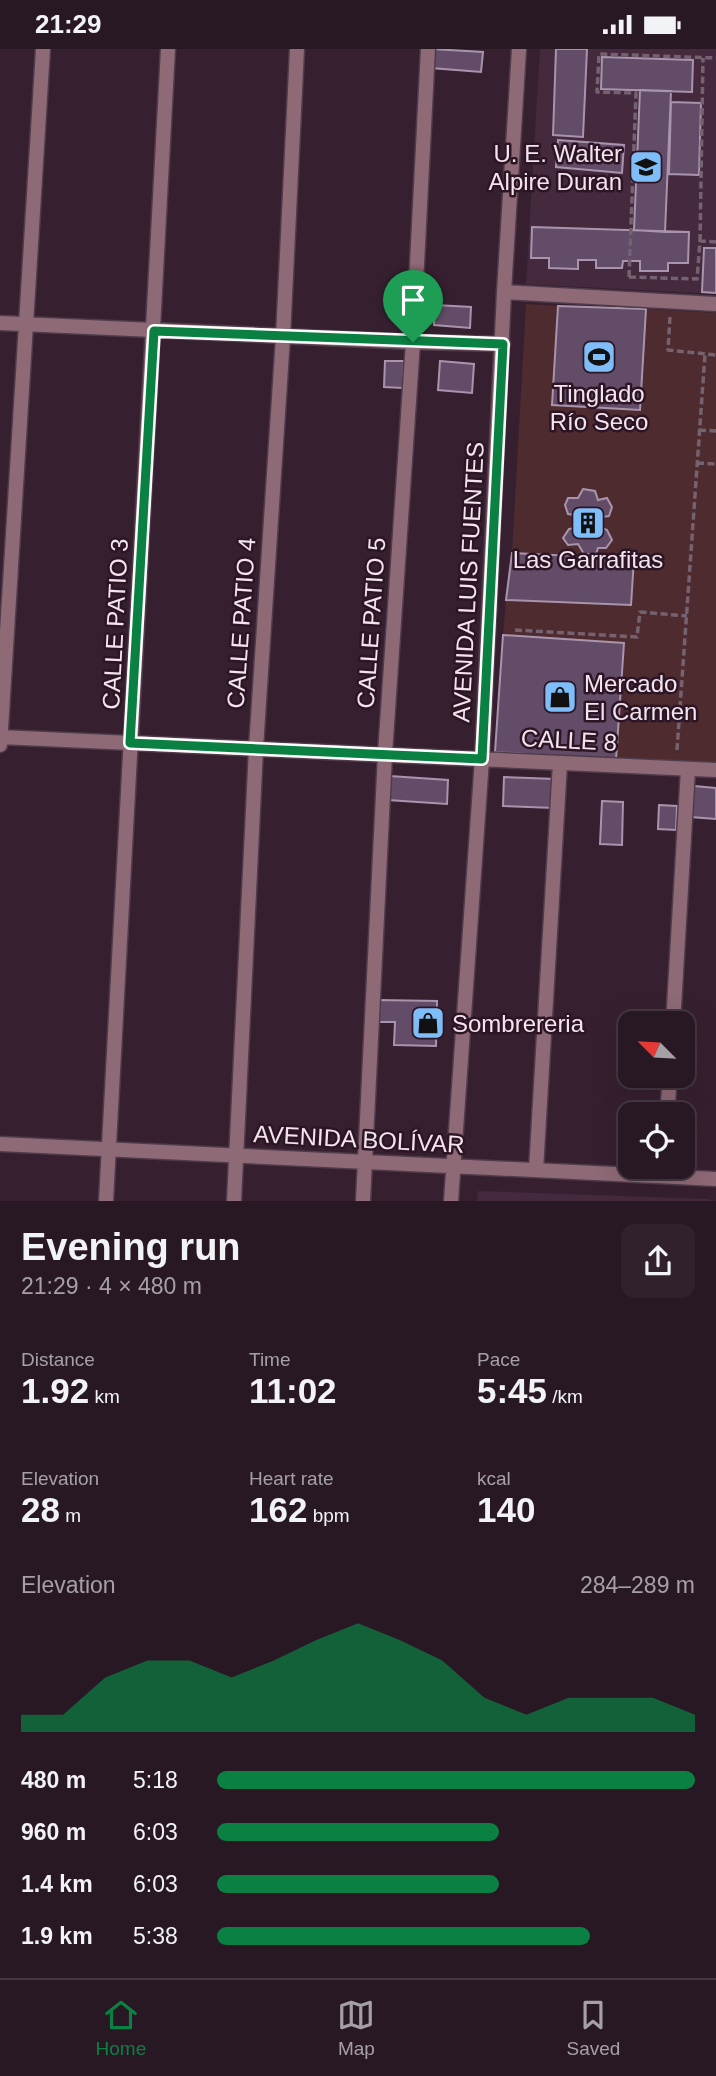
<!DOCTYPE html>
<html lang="en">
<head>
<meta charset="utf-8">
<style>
  body { margin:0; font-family:Arial,sans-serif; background:#30212c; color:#f1f3f6; height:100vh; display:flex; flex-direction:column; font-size:26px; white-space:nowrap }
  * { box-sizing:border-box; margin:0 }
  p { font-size:23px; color:#a5a0a6 }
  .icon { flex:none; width:38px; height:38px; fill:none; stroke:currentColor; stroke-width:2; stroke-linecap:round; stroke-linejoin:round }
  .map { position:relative; height:1152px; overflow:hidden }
  .sheet { display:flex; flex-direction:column; background:#281824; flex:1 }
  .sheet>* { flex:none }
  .needle { width:46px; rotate:294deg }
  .buttons { position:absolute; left:618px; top:962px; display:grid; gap:14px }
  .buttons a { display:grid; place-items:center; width:77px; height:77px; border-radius:14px; background:#281824; box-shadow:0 7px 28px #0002,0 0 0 2px #443741; font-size:35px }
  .pin { position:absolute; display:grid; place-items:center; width:60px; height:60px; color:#fff; margin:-72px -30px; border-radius:50% 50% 50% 0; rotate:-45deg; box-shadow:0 0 7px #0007 }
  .pin .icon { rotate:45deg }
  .round { display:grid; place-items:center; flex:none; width:74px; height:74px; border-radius:14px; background:#30212c }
  .headline { display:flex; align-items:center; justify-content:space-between; height:119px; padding:0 21px }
  h1 { font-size:38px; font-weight:600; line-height:52px }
  .figures { display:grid; grid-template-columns:repeat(3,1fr); gap:10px; height:119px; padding:7px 21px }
  .figures div { display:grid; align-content:center }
  .figures b { font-size:35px; font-weight:600 }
  .figures small { font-size:19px; font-weight:400 }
  .figures p { font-size:19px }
  .chart { height:196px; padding:14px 21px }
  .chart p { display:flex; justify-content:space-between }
  .chart svg { width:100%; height:126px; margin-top:7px; fill:#0b8043; opacity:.7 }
  ul { padding:0 21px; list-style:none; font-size:23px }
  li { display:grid; grid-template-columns:112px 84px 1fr; align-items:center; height:52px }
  li i { height:18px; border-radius:9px; background:#0b8043 }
  .status { display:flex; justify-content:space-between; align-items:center; height:49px; padding:0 35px; background:#281824; direction:ltr }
  .status svg { height:19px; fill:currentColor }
  .menu { display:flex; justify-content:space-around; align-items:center; height:98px; border-top:2px solid #443741; background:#281824; font-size:19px; color:#a5a0a6 }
  .menu a { display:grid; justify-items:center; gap:4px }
  .menu .selected { color:#0b8043 }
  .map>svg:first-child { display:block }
  .built { fill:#45293d }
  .green { fill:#4e2b2e }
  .building { fill:#624c67; stroke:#a994ad; stroke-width:2 }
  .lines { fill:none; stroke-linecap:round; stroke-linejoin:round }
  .street-casing { stroke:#503b4b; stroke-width:17 }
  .path { stroke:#756270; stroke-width:3.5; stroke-dasharray:7 3.5; stroke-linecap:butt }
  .street { stroke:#8e6976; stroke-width:14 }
  .route-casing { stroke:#fff; stroke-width:14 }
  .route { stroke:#0b8043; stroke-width:9 }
  .labels { text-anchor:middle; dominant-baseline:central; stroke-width:5; stroke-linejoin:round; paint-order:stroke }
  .poi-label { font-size:24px; fill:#f3e4ee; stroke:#2c1626 }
  .street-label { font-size:24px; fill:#f3e4ee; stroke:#2c1626 }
</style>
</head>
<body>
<div class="status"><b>21:29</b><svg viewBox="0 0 49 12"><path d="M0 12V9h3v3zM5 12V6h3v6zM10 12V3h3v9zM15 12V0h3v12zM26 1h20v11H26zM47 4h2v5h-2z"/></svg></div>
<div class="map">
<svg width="716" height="1152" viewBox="0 0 716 1152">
  <rect width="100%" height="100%" fill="#362030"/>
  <!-- built -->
  <path class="built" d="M540,0H716V245L526,235Z
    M478,1142L706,1150L716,1152H477Z"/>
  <!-- green -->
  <path class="green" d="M526,255L558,257L552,356L640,361L646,260L716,264V715L616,711L624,594L503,586L506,551L631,556L634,510L512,504Z"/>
  <!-- building -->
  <path class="building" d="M433,0L483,3L481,23L431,19Z
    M556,0H587L583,88L553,86Z
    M602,8L693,11L692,43L601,40Z
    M640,41L671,42L665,183L634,181Z
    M671,53L701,54L699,126L669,125Z
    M558,91L624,96L622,124L556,118Z
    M532,178L689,183L688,214H668V222H640V212H623L622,219H596V211H578V220L549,219V209H531Z
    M704,199H716V244L702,243Z
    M435,256L471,258L470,279L434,276Z
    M558,257L646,260L640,361L552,356Z
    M385,312H404L403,339L384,338Z
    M440,312L474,315L472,344L438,341Z
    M583,440L595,442L598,451L607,449L612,458L609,467L601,468L602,479L607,481L612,491L606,499H598L596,505H584L578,495L568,496L563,489L569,480L576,479L575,466L568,465L565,456L568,449H578Z
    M512,504L634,510L631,556L506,551Z
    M503,586L624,594L616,711L495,703Z
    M390,727L448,731L447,755L388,751Z
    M504,728L556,730L554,759L503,757Z
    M694,737L716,739V770L691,768Z
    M602,752L623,753L622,796L600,795Z
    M659,756L677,757L676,781L658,780Z
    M379,951L437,952L436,997L394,996L395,973H378Z"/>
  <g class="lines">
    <defs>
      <path id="street" d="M504,243L716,255
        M0,274L413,293L503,295
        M0,688L716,721
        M0,696L43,0
        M673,975L688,720
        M667,1066L670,1027
        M0,1095L716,1130
        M536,1121L560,714
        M106,1152L168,0
        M234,1152L256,699L283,288L297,0
        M363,1152L385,705L413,293L428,0
        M451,1152L482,710L504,243L519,0"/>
    </defs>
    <!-- street casing -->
    <use href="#street" class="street-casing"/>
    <!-- path -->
    <path class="path" d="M700,192L703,9
      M629,228L636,44L597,43L599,5L716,9
      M629,228L697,230L700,192L716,193
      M670,268L668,301L716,306
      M699,381L716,382
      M697,414L716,415
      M515,581L637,588L640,563L687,567
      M677,701L705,305"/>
    <!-- street -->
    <use href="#street" class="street"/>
  </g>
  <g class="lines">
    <defs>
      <path id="route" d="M154,282L503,295L482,710L130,694Z"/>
    </defs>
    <!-- route casing -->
    <use href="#route" class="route-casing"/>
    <!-- route -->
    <use href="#route" class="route"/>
  </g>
  <!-- icons -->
  <defs>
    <symbol id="school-square" viewBox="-11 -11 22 22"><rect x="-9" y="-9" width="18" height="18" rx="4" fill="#7fbdf9" stroke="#2c1626"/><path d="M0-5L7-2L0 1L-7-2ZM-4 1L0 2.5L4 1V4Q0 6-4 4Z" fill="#111"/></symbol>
    <symbol id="stadium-square" viewBox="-11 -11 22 22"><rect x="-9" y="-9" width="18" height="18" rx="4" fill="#7fbdf9" stroke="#2c1626"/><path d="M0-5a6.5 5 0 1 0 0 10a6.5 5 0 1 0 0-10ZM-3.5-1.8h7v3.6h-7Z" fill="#111"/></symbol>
    <symbol id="building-square" viewBox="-11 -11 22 22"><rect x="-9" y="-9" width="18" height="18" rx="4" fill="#7fbdf9" stroke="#2c1626"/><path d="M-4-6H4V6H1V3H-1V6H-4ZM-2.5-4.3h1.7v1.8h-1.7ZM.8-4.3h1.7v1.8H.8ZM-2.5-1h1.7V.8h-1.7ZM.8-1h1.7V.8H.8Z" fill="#111"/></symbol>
    <symbol id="shop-square" viewBox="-11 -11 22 22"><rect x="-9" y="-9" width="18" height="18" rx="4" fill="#7fbdf9" stroke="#2c1626"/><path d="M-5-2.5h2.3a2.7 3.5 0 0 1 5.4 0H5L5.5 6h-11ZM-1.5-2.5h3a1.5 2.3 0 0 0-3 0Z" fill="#111"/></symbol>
  </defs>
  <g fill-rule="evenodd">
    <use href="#school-square" x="627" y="99" width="38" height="38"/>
    <use href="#stadium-square" x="580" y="289" width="38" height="38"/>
    <use href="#building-square" x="569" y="455" width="38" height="38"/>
    <use href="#shop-square" x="541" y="629" width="38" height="38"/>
    <use href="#shop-square" x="409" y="955" width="38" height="38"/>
  </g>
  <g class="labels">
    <!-- poi labels -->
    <g class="poi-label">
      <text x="622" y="104" text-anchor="end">U. E. Walter<tspan x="622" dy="28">Alpire Duran</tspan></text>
      <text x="599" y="344">Tinglado<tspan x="599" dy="28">Río Seco</tspan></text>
      <text x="588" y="510">Las Garrafitas</text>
      <text x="584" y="634" text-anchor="start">Mercado<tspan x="584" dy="28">El Carmen</tspan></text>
      <text x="452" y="974" text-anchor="start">Sombrereria</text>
    </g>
    <!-- street labels -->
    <g class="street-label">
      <text transform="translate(468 533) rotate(-87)">AVENIDA LUIS FUENTES</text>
      <text transform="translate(241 574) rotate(-86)">CALLE PATIO 4</text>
      <text transform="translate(371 574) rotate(-86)">CALLE PATIO 5</text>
      <text transform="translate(115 575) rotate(-87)">CALLE PATIO 3</text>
      <text transform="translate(569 691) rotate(3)">CALLE 8</text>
      <text transform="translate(359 1090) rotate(3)">AVENIDA BOLÍVAR</text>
    </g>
  </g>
</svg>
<div class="buttons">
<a><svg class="needle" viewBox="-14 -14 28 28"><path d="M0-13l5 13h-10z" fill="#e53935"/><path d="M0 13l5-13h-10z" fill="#a5a0a6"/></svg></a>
<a><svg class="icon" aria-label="locate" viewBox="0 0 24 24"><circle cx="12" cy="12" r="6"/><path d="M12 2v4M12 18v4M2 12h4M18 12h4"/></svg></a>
</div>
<div class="pin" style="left:413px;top:293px;background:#1e9e55"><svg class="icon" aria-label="arrive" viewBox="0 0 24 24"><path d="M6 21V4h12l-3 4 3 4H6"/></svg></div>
</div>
<section class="sheet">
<div class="headline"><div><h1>Evening run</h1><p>21:29 · 4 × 480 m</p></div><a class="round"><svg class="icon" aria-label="share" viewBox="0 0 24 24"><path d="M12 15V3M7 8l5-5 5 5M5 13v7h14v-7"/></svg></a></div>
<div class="figures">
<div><p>Distance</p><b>1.92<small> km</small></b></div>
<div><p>Time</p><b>11:02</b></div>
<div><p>Pace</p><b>5:45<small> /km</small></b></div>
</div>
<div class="figures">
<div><p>Elevation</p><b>28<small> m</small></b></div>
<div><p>Heart rate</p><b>162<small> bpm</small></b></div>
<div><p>kcal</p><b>140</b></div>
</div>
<div class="chart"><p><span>Elevation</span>284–289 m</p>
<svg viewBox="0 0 160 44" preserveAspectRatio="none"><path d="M0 44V38L10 38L20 25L30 19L40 19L50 25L60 19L70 12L80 6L90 12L100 19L110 32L120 38L130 32L140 32L150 32L160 38V44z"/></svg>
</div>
<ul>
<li><b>480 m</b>5:18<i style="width:100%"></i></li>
<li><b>960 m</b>6:03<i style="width:59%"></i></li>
<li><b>1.4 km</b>6:03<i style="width:59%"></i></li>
<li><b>1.9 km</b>5:38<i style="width:78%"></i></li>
</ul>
</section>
<nav class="menu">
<a class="selected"><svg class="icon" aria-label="home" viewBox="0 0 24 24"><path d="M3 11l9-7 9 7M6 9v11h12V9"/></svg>Home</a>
<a><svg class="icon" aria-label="map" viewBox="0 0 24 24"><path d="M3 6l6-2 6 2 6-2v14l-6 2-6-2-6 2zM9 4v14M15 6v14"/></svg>Map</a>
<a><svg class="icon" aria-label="saved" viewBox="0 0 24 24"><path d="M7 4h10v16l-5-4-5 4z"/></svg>Saved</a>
</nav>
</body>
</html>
